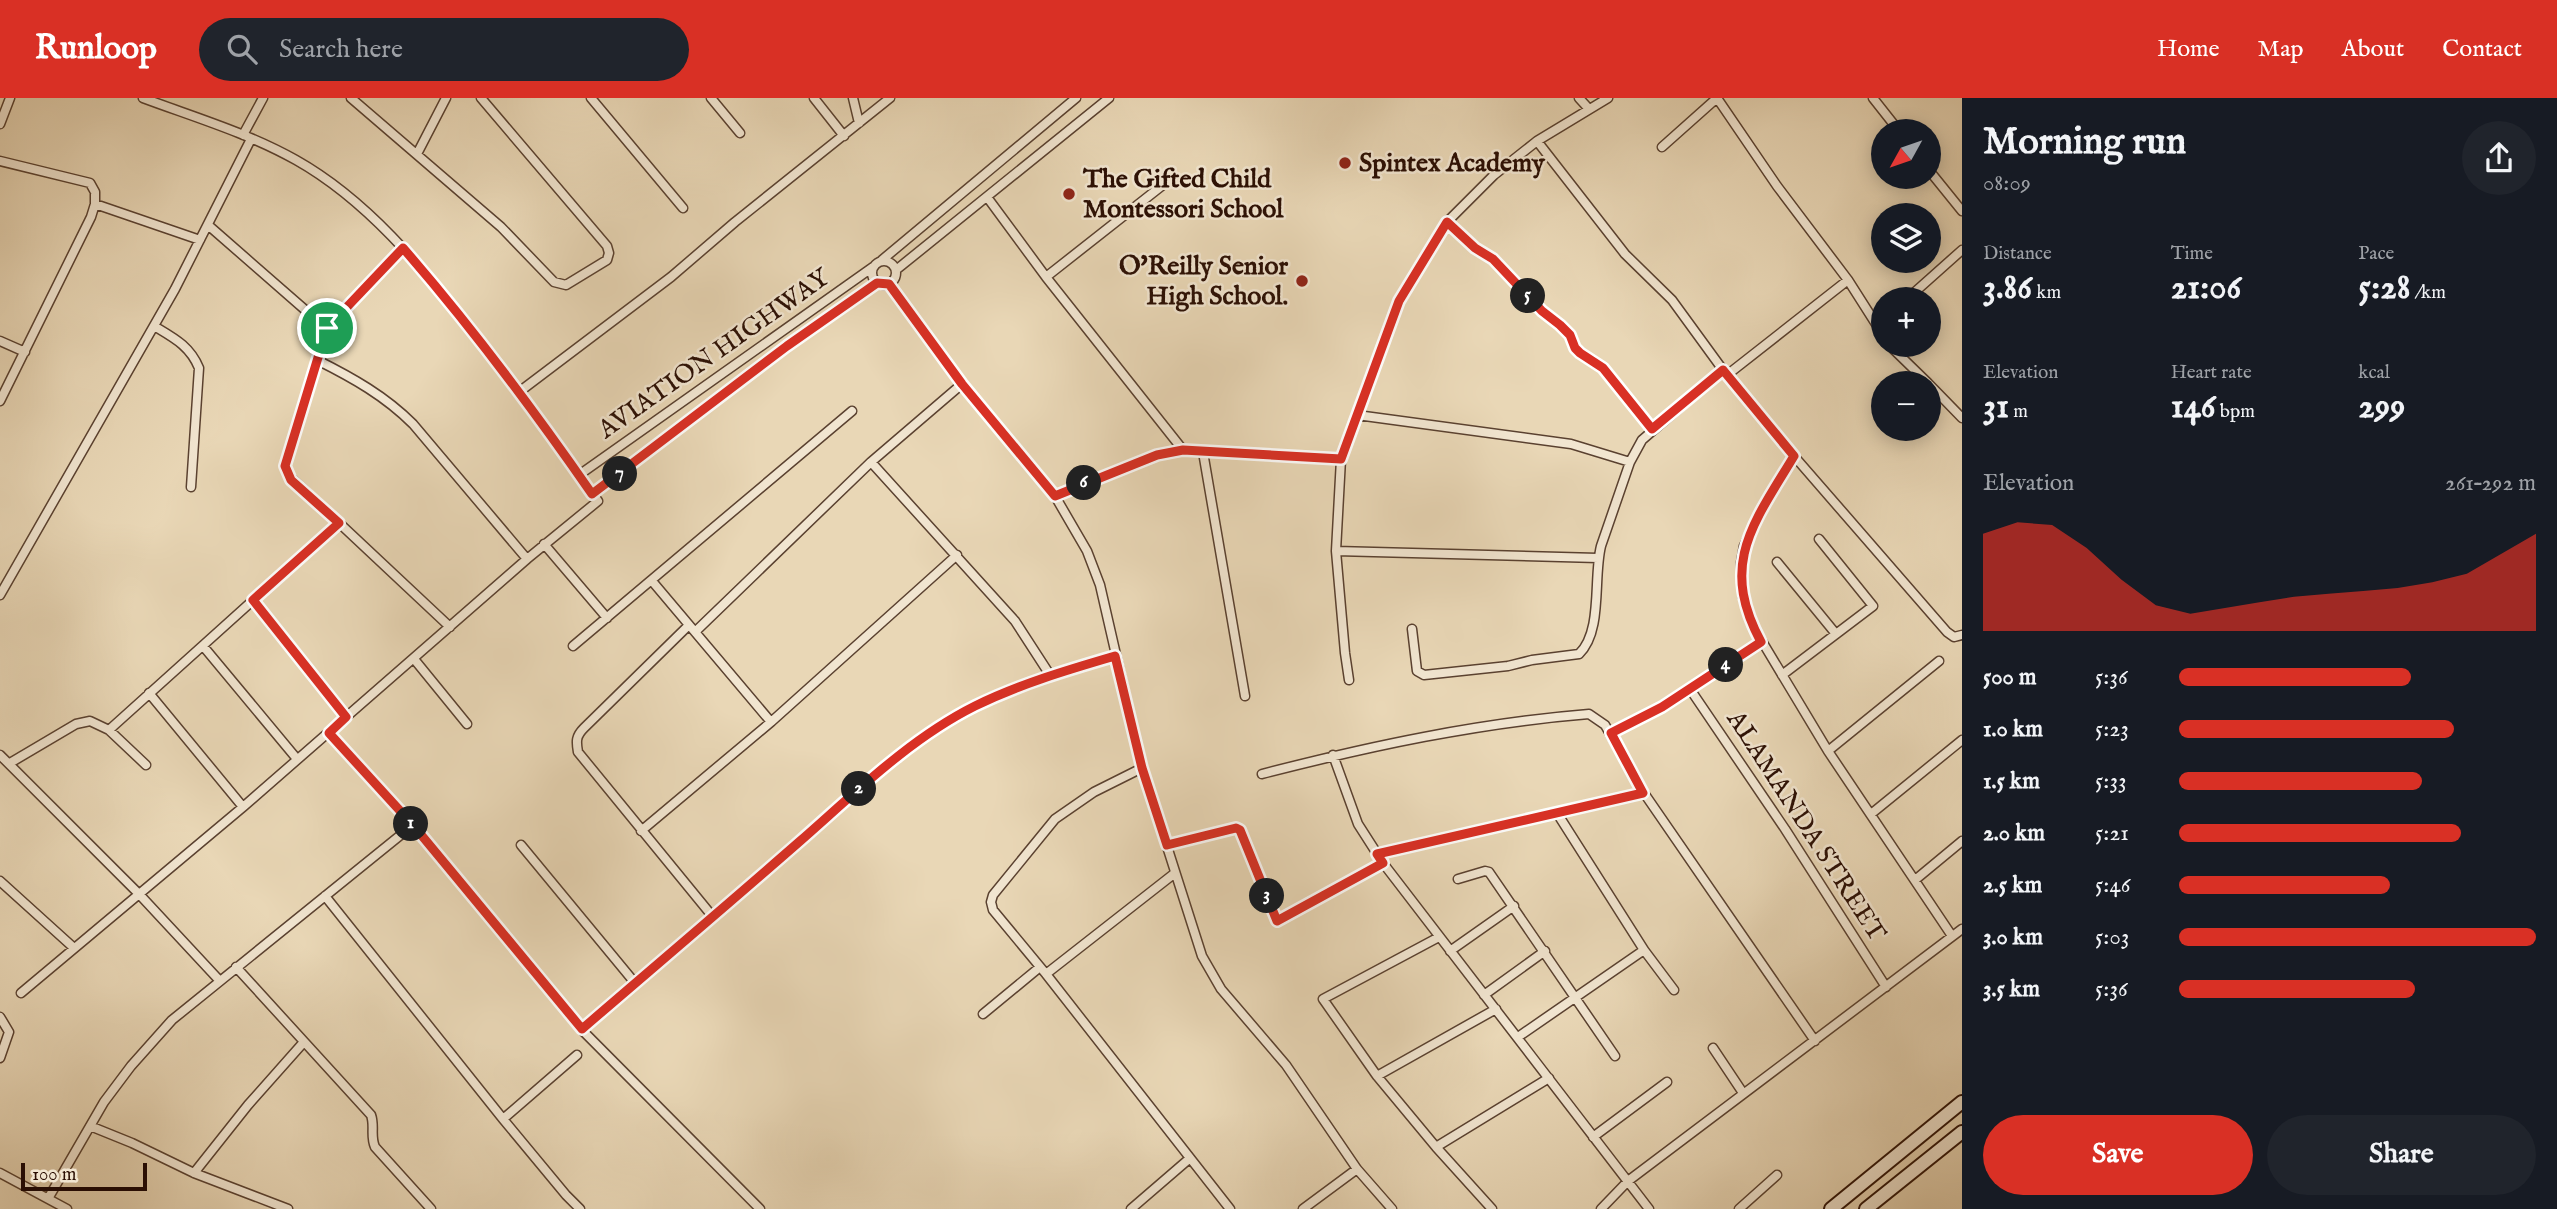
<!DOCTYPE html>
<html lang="en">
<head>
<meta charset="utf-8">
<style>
  body { margin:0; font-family:"IM FELL English",serif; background:#20242c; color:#f1f3f6; height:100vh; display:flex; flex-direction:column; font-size:26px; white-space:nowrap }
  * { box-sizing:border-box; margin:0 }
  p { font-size:23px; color:#9ea1a6 }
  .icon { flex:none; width:38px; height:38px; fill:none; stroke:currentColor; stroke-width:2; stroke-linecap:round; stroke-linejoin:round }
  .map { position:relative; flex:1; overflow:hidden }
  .panel { display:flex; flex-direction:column; background:#171b24; width:595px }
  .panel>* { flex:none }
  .needle { width:46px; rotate:230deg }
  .buttons { position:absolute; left:1871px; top:21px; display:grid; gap:14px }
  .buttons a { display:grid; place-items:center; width:70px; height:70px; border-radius:50%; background:#171b24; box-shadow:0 4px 18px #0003; font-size:35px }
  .scale { position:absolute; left:21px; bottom:18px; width:126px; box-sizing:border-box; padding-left:7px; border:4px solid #2b0f04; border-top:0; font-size:19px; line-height:24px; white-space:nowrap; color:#2b0f04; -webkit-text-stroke:5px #f1e5d0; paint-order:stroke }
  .pin { position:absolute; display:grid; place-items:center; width:60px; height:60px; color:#fff; margin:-30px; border:4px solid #fff; border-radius:50%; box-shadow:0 2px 7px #0007 }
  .km { position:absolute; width:35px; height:35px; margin:-18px; border-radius:50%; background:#222; color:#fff; font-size:19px; line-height:35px; text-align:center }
  .round { display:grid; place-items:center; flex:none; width:74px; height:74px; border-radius:37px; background:#20242c }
  .head { display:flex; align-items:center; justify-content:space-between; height:119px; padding:0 21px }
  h1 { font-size:38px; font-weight:800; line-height:52px }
  .metrics { display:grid; grid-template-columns:repeat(3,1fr); gap:10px; height:119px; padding:7px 21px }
  .metrics div { display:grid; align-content:center }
  .metrics b { font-size:35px; font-weight:800 }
  .metrics small { font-size:19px; font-weight:400 }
  .metrics p { font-size:19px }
  .chart { height:196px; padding:14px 21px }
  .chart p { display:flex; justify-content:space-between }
  .chart svg { width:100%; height:126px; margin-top:7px; fill:#d93025; opacity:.7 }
  .button { display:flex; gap:14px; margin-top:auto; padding:14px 21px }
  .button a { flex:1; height:80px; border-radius:42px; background:#d93025; color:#fff; font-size:28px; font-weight:800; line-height:80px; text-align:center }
  .button a+a { background:#20242c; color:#f1f3f6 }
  ul { padding:0 21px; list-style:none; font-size:23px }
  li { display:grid; grid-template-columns:112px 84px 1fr; align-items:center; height:52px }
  li i { height:18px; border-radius:9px; background:#d93025 }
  header { display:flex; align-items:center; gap:42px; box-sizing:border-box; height:98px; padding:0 35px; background:#d93025; color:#fff }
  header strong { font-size:33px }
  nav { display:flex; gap:38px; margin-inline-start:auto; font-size:24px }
  .search { width:490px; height:63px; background:#20242c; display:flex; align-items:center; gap:18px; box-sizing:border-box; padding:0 24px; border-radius:38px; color:#9ea1a6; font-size:26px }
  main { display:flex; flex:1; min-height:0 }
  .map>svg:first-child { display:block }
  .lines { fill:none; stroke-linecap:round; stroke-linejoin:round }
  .street-casing { stroke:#5a4130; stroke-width:11 }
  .secondary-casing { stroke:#2b0f04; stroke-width:16 }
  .street { stroke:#f1e5d0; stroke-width:8 }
  .secondary { stroke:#f1e5d0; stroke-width:12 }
  .route-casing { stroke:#fff; stroke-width:14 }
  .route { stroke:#d93025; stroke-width:9 }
  .poi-dot { fill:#8f2418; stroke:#f1e5d0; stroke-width:2.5 }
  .labels { text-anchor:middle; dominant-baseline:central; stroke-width:5; stroke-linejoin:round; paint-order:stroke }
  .poi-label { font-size:26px; font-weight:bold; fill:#2b0f04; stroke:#f1e5d0; text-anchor:start }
  .street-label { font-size:26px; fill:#2b0f04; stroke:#f1e5d0 }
</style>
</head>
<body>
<header>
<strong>Runloop</strong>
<div class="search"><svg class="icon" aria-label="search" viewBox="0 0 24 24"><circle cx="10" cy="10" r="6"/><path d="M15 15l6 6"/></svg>Search here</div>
<nav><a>Home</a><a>Map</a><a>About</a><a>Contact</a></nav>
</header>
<main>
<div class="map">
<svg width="1962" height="1111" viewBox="0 0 1962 1111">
  <rect width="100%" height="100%" fill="#e9d7b6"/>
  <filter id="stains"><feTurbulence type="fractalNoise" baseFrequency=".00286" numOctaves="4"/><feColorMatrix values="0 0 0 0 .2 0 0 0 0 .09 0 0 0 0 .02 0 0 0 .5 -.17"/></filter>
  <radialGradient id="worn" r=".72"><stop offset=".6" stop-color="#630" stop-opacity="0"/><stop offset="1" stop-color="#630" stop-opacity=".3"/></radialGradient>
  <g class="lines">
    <defs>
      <path id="street" d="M351,0L501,129L554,184L566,187L607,162L609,155L607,148L481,0
        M591,0L683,110
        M711,0L740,35
        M814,0L844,38
        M853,0L859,25
        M1579,0L1589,11
        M1717,0L1777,88L1848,182L1883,237
        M1873,0L1899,33
        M0,26L10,0
        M243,37L263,0
        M1537,43L1625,156L1672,202L1723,272L1794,358L1947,534L1954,539L1962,537
        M1662,49L1717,0
        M417,56L446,0
        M0,63L90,85L95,94V106
        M1928,71L1962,113
        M987,99L1046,179L1183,352
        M1447,124L1475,150L1493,161L1543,213L1560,227L1570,237L1575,250L1580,255L1603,270L1652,331
        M208,127L327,231L285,368L288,377L450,529
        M882,162L1076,0
        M872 175a12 12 0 1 1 24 0a12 12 0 1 1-24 0Z
        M896,172L1109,0
        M1046,179L1173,79
        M889,186L962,286L1055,398L1087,453L1100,487L1142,670L1202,858L1221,891L1286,967L1357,1071L1392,1111
        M1907,201L1962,152
        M154,228C174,240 190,248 199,270L191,389
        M327,231L403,150
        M0,243L25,254
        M1889,247L1928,285
        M317,262C353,280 385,298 413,326L527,461
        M1727,277L1848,182
        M1928,285L1962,320
        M519,294L671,179L735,124L890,0
        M0,303L91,119L95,106L200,142
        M1357,317L1571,346L1630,364
        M1203,354L1245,598
        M1794,358L1766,405L1744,448L1741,465L1743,499L1751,525L1828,653L1952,838
        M871,364L1015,523L1050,577
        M579,377L873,169
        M592,396L787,248L877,185
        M1055,398L1157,357L1183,352L1341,361
        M544,446L607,520
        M1336,453L1598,460
        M1777,464L1836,536
        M652,483L771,624
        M0,497L175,191L251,41
        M253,502L346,619
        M689,527L584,630C576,638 576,643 578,654L713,819
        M1412,531L1417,573L1424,577L1508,568L1532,562L1579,556C1603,533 1593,480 1601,448L1630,364L1642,342L1723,272
        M696,533L871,364L962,286
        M203,548L297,661
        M573,548L852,313
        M414,561L467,626
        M1782,577L1873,508L1819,441
        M1349,582L1345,555L1336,453L1341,361L1399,203L1447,124L1494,77L1537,43L1608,0
        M1690,591L1785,731L1886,889
        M149,595L243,709
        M109,632L339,425
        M329,635L413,727L581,931L760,1111
        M1611,635L1662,609L1761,544
        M1828,653L1939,563
        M0,657L139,796L219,882
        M1333,657L1358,726L1383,765L1649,1111
        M10,665L76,626L90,623L109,632L146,667
        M1142,670L1094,694L1055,721L993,797L991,804L993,812L1046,876L1230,1111
        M1262,676C1370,648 1478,625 1589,616L1605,627L1644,695L1815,943
        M1871,716L1962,642
        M641,733L771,624L957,457
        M521,747L635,885
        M1167,747L1236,730L1240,732L1277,823L1383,765
        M1377,756L1644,695
        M1458,781L1485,773L1489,774L1615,958
        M1915,782L1962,743
        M0,783L74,850
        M325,798L503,1021L566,1097L580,1111
        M1439,839L1323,901L1377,978L1436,1049L1492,1111
        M1644,852L1674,892
        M1450,853L1514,808
        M236,869L371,1017C375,1028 370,1038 375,1049L431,1111
        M1046,876L1175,775
        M21,895L243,709L527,461L598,403C556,346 514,288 471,232C421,168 367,102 296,62C248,35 194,19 143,0
        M1484,897L1545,853
        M983,916L1040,869
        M0,919L9,934L0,960
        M581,931C654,869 727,807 799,744C854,696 909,641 975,608C1020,586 1067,572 1115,558
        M1518,939L1644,852L1557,715
        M1713,950L1743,995
        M1377,978L1496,911
        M503,1021L577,957
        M90,1028L132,1045L194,1075L288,1111
        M1593,1039L1667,984
        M1436,1049L1549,980
        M0,1075L67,1111
        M194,1075L248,1007L303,945
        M49,1099L104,1004L131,968L172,922L413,727
        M1131,1111L1189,1061
        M1303,1111L1357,1071
        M1601,1111L1628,1083L1962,831
        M1739,1111L1777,1077"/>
      <path id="secondary" d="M1831,1111L1962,1004
        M1866,1111L1962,1034"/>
    </defs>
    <!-- street casing -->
    <use href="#street" class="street-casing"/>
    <!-- secondary casing -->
    <use href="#secondary" class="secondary-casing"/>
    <!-- street -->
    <use href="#street" class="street"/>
    <!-- secondary -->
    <use href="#secondary" class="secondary"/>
  </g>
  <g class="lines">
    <defs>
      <path id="route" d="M1447,124L1475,150L1493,161L1542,213L1560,227L1570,237L1575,250L1580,255L1603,270L1652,331L1723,272L1794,358C1753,426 1719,466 1761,544L1662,609L1611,635L1643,695L1377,756L1383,765L1277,823L1240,732L1236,730L1167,747L1142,670L1115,558C1067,572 1020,586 975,608C909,641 854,696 799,744C727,807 654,869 582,931L413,727L329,635L346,619L253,502L339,425L291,382L285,368L327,230L403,150C471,228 533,311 592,396L787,248L877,185L889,186L962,286L1055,398L1157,357L1183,352L1341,361L1399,203Z"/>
    </defs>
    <!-- route casing -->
    <use href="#route" class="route-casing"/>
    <!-- route -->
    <use href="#route" class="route"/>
  </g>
  <!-- markers -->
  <g class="poi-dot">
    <circle cx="1345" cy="65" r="7"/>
    <circle cx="1069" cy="96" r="7"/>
    <circle cx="1302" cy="183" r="7"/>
  </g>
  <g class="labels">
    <!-- poi labels -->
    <g class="poi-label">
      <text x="1359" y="65">Spintex Academy</text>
      <text x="1083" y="81">The Gifted Child<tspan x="1083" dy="30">Montessori School</tspan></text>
      <text x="1288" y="168" text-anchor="end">O'Reilly Senior<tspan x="1288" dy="30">High School.</tspan></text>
    </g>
    <!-- street labels -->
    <g class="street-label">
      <text transform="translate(714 256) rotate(-35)">AVIATION HIGHWAY</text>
      <text transform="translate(1806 728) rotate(57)">ALAMANDA STREET</text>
    </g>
  </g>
  <rect width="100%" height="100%" filter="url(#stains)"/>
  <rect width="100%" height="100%" fill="url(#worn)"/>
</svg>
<div class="buttons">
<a><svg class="needle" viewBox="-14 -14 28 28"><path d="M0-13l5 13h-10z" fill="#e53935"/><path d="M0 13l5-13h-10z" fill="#9ea1a6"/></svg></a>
<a><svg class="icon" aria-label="layers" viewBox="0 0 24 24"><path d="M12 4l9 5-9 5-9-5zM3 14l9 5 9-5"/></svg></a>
<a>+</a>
<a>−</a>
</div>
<div class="scale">100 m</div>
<div class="pin" style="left:327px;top:230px;background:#1e9e55"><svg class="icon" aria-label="arrive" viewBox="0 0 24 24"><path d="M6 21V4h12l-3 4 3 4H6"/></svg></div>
<b class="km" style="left:411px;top:726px">1</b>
<b class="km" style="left:859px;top:691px">2</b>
<b class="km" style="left:1267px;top:798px">3</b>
<b class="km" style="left:1726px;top:567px">4</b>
<b class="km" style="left:1528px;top:198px">5</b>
<b class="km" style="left:1084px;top:385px">6</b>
<b class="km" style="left:620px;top:376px">7</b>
</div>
<section class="panel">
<div class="head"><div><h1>Morning run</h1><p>08:09</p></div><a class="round"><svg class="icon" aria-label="share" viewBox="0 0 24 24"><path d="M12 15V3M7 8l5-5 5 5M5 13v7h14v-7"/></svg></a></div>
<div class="metrics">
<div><p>Distance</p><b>3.86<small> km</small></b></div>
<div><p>Time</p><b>21:06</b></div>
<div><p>Pace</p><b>5:28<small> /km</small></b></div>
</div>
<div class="metrics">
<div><p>Elevation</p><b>31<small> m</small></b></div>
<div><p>Heart rate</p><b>146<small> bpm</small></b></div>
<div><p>kcal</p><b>299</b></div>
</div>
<div class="chart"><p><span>Elevation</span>261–292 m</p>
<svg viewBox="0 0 160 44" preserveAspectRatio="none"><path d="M0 44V10L10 6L20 7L30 15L40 26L50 35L60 38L70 36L80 34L90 32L100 31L110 30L120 29L130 27L140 24L150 17L160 10V44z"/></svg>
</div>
<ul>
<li><b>500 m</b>5:36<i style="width:65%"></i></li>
<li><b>1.0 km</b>5:23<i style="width:77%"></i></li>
<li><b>1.5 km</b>5:33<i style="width:68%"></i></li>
<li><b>2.0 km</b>5:21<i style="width:79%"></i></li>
<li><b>2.5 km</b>5:46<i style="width:59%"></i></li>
<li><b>3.0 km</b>5:03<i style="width:100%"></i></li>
<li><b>3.5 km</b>5:36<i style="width:66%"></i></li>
</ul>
<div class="button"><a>Save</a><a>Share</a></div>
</section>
</main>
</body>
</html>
